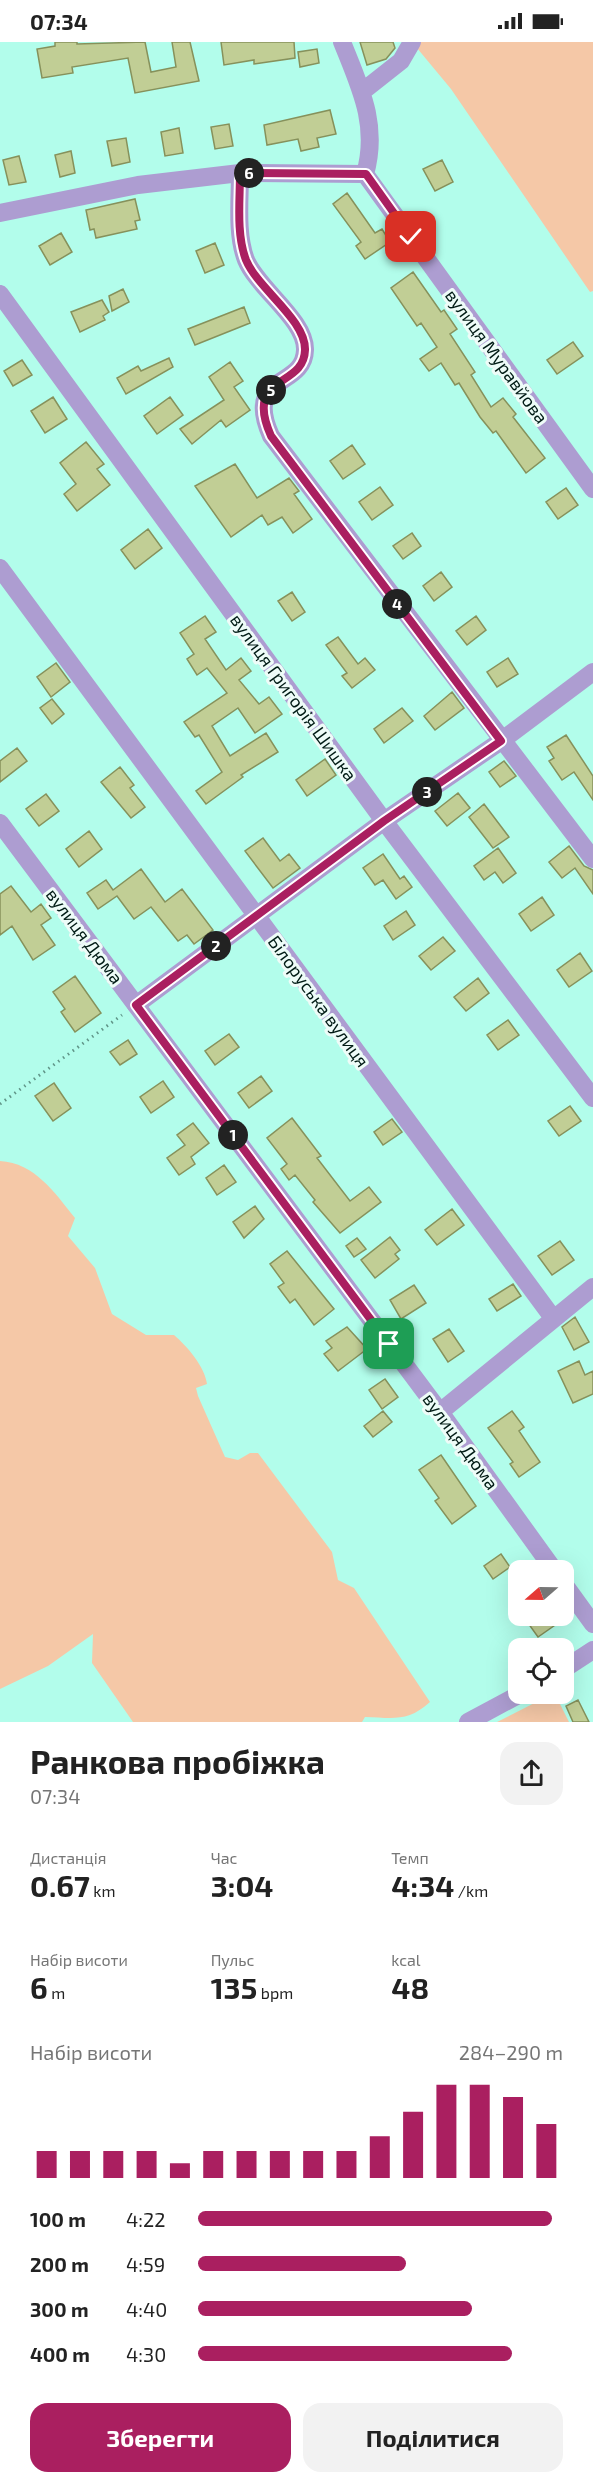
<!DOCTYPE html>
<html lang="uk">
<head>
<meta charset="utf-8">
<style>
  body { margin:0; font-family:"Exo 2",sans-serif; background:#f2f2f2; color:#222; height:100vh; display:flex; flex-direction:column; font-size:22px; white-space:nowrap }
  * { box-sizing:border-box; margin:0 }
  p { font-size:20px; color:#767676 }
  .icon { flex:none; width:33px; height:33px; fill:none; stroke:currentColor; stroke-width:2; stroke-linecap:round; stroke-linejoin:round }
  .map { position:relative; height:1680px; overflow:hidden }
  .sheet { display:flex; flex-direction:column; background:#fff; flex:1 }
  .sheet>* { flex:none }
  .needle { width:39px; rotate:250deg }
  .fabs { position:absolute; left:508px; top:1518px; display:grid; gap:12px }
  .fabs a { display:grid; place-items:center; width:66px; height:66px; border-radius:12px; background:#fff; box-shadow:0 6px 24px #0002; font-size:30px }
  .pin { position:absolute; display:grid; place-items:center; width:51px; height:51px; color:#fff; margin:-26px; border-radius:12px; box-shadow:0 3px 9px #0006 }
  .km { position:absolute; width:30px; height:30px; margin:-15px; border-radius:50%; background:#222; color:#fff; font-size:16px; line-height:30px; text-align:center }
  .round { display:grid; place-items:center; flex:none; width:63px; height:63px; border-radius:18px; background:#f2f2f2 }
  .overview { display:flex; align-items:center; justify-content:space-between; height:102px; padding:0 30px }
  h1 { font-size:33px; font-weight:700; line-height:45px }
  .stats { display:grid; grid-template-columns:repeat(3,1fr); gap:9px; height:102px; padding:6px 30px }
  .stats div { display:grid; align-content:center }
  .stats b { font-size:30px; font-weight:700 }
  .stats small { font-size:16px; font-weight:400 }
  .stats p { font-size:16px }
  .chart { height:168px; padding:12px 30px }
  .chart p { display:flex; justify-content:space-between }
  .chart svg { width:100%; height:108px; margin-top:6px; stroke:#aa1f60; stroke-width:6 }
  .cta { display:flex; gap:12px; margin-top:auto; padding:12px 30px }
  .cta a { flex:1; height:69px; border-radius:18px; background:#aa1f60; color:#fff; font-size:24px; font-weight:700; line-height:69px; text-align:center }
  .cta a+a { background:#f2f2f2; color:#222 }
  ul { padding:0 30px; list-style:none; font-size:20px }
  li { display:grid; grid-template-columns:96px 72px 1fr; align-items:center; height:45px }
  li i { height:15px; border-radius:8px; background:#aa1f60 }
  .status { display:flex; justify-content:space-between; align-items:center; height:42px; padding:0 30px; background:#fff; direction:ltr }
  .status svg { height:16px; fill:currentColor }
  .map>svg:first-child { display:block }
  .green { fill:#f5c8a7 }
  .building { fill:#c1ce95; stroke:#86915b; stroke-width:1.5 }
  .lines { fill:none; stroke-linecap:round; stroke-linejoin:round }
  .path { stroke:#609588; stroke-width:3; stroke-dasharray:1.5 4.5; stroke-linecap:butt }
  .minor { stroke:#ad9dd1; stroke-width:18 }
  .tertiary { stroke:#ad9dd1; stroke-width:18 }
  .route-casing { stroke:#fff; stroke-width:12 }
  .route { stroke:#aa1f60; stroke-width:8 }
  .labels { text-anchor:middle; dominant-baseline:central; stroke-width:6; stroke-linejoin:round; paint-order:stroke }
  .street-label { font-size:18px; fill:#001b15; stroke:#eefcf8 }
</style>
</head>
<body>
<div class="status"><b>07:34</b><svg viewBox="0 0 49 12"><path d="M0 12V9h3v3zM5 12V6h3v6zM10 12V3h3v9zM15 12V0h3v12zM26 1h20v11H26zM47 4h2v5h-2z"/></svg></div>
<div class="map">
<svg width="593" height="1680" viewBox="0 0 593 1680">
  <rect width="100%" height="100%" fill="#b2fdeb"/>
  <!-- green -->
  <path class="green" d="M412,0H593V249L590,250L451,47Z
    M0,1119C35,1121 55,1151 75,1176L68,1194L95,1226L112,1272L146,1293H174C187,1304 205,1325 207,1342L196,1346L198,1354L225,1415L238,1418L250,1411H258L332,1510L338,1538L354,1546L430,1660C408,1680 394,1676 365,1675L362,1680H133L92,1621L93,1592L48,1624L0,1647Z
    M552,1652H555L569,1680H497Z"/>
  <!-- building -->
  <path class="building" d="M55,0H77V2L145,0L151,30L176,25L172,0H190L199,39L135,51L128,16L72,25L73,31L42,36L37,7L55,4Z
    M221,0H294L295,16L254,22V18L224,23Z
    M360,0H393L395,6L386,17L367,23Z
    M317,7L319,21L300,25L298,10Z
    M330,68L336,92L317,96L319,105L301,109L298,97L267,103L264,83Z
    M229,82L233,104L215,107L211,85Z
    M179,86L183,111L165,114L161,90Z
    M126,96L130,120L112,124L107,99Z
    M71,109L75,131L60,135L55,113Z
    M19,114L26,140L9,143L3,118Z
    M442,118L453,140L435,149L423,127Z
    M347,151L375,191L382,187L390,200L365,217L356,204L361,200L333,162Z
    M135,157L140,178L135,179L137,187L96,196L94,187L90,188L86,168Z
    M61,191L72,210L50,223L39,204Z
    M215,201L224,223L205,231L196,209Z
    M413,230L441,270L444,268L457,287L450,292L475,330L471,333L491,365L503,356L516,372L513,375L545,416L526,431L496,389L493,391L480,375L459,341L455,343L441,321L429,329L420,317L437,305L421,281L417,284L391,246Z
    M123,247L129,260L112,269L109,254Z
    M102,258L109,270L103,274L105,278L80,290L71,270Z
    M244,265L250,281L195,303L188,287Z
    M573,300L583,314L557,332L547,318Z
    M169,316L173,325L126,352L117,336L138,324L141,329Z
    M22,318L32,333L13,344L4,329Z
    M230,320L243,339L234,345L250,368L226,385L221,378L192,402L180,387L224,358L209,335Z
    M53,355L67,377L45,391L31,369Z
    M170,355L183,373L157,392L144,374Z
    M86,400L104,422L97,427L110,443L77,469L64,452L76,442L60,421Z
    M352,403L365,422L343,437L330,419Z
    M235,422L257,456L289,436L299,449L294,452L312,477L293,491L282,475L268,483L262,473L231,495L195,444Z
    M380,445L393,463L372,478L359,460Z
    M566,446L578,463L558,477L546,460Z
    M148,487L162,506L135,527L121,508Z
    M412,491L421,504L403,517L393,504Z
    M441,530L452,545L434,559L423,544Z
    M292,550L305,570L292,579L278,559Z
    M205,574L216,590L205,597L226,628L241,616L251,629L239,638L259,662L269,655L282,672L255,691L238,666L212,684L230,714L266,691L278,710L241,733L243,735L206,762L196,749L222,730L199,693L195,695L184,680L227,651L207,626L197,633L187,617L194,612L180,591Z
    M476,574L486,588L467,603L456,589Z
    M338,595L358,622L365,616L375,628L352,646L342,634L347,631L326,603Z
    M508,616L518,632L497,645L487,630Z
    M56,621L70,640L51,655L37,635Z
    M452,650L464,666L435,688L424,674Z
    M52,657L64,672L52,682L40,666Z
    M402,666L413,679L384,701L374,687Z
    M566,693L593,734V758L574,730L562,738L549,719L554,716L547,705Z
    M17,706L27,719L0,740V719Z
    M325,717L336,733L307,754L296,738Z
    M504,719L516,734L500,745L489,730Z
    M120,725L134,743L130,746L145,765L131,776L101,740Z
    M458,751L470,766L447,784L435,769Z
    M46,752L59,769L39,784L26,767Z
    M484,762L509,795L493,806L469,775Z
    M89,789L102,807L79,825L66,807Z
    M263,796L280,819L289,812L300,826L273,846L245,809Z
    M569,804L584,824L593,828V852L575,826L562,836L549,820Z
    M498,806L516,831L503,841L495,830L484,838L474,824Z
    M383,812L400,837L404,834L412,845L396,857L383,838L375,843L363,826Z
    M141,827L165,860L182,847L213,888L194,902L187,893L178,899L151,865L134,877L117,854L98,867L87,851L106,838L113,848Z
    M11,844L31,870L41,862L51,876L41,883L55,903L33,918L12,884L0,893V852Z
    M542,855L554,873L531,889L519,872Z
    M406,869L415,883L393,898L384,884Z
    M443,895L455,909L431,928L419,914Z
    M580,911L592,929L569,945L557,928Z
    M75,934L101,971L75,990L61,970L65,967L53,950Z
    M478,936L489,951L466,969L454,955Z
    M508,978L519,993L498,1008L487,993Z
    M229,992L239,1005L215,1023L205,1009Z
    M128,998L137,1012L120,1023L110,1010Z
    M261,1034L272,1049L249,1066L238,1051Z
    M163,1039L174,1055L151,1071L140,1055Z
    M54,1041L71,1066L53,1079L35,1054Z
    M570,1064L581,1079L559,1094L548,1079Z
    M292,1076L321,1114L317,1116L350,1159L369,1145L381,1160L340,1191L313,1160L315,1158L295,1133L289,1138L281,1127L287,1122L267,1096Z
    M392,1077L402,1090L383,1103L374,1090Z
    M193,1081L209,1101L191,1115L195,1122L179,1133L167,1116L185,1103L177,1093Z
    M224,1123L236,1140L217,1153L206,1136Z
    M255,1164L264,1177L244,1196L233,1180Z
    M452,1167L464,1183L437,1203L425,1188Z
    M390,1195L400,1208L395,1212L399,1217L375,1236L361,1218Z
    M357,1196L366,1207L354,1215L346,1204Z
    M560,1199L574,1218L552,1233L538,1214Z
    M287,1209L334,1267L314,1283L295,1257L290,1261L278,1245L284,1241L270,1222Z
    M513,1242L521,1254L497,1269L489,1257Z
    M414,1243L426,1261L401,1277L390,1258Z
    M575,1275L589,1300L574,1308L562,1285Z
    M347,1285L367,1307L338,1329L324,1312L332,1306L326,1299Z
    M449,1287L464,1309L448,1320L433,1297Z
    M579,1319L585,1333L593,1329V1352L573,1361L558,1329Z
    M385,1337L398,1355L382,1367L369,1348Z
    M383,1369L392,1380L373,1395L364,1384Z
    M512,1369L524,1385L519,1389L540,1420L519,1435L510,1422L513,1420L488,1386Z
    M441,1413L476,1464L452,1482L435,1459L439,1456L419,1428Z
    M501,1512L510,1525L493,1537L484,1524Z
    M523,1574H568L538,1595Z
    M578,1658L589,1680H573L566,1664Z"/>
  <g class="lines">
    <!-- path -->
    <path class="path" d="M0,1062L122,973"/>
    <!-- minor -->
    <path class="minor" d="M342,0C360,45 379,83 365,132
      M363,49L401,19L412,0
      M240,131C240,158 236,192 246,218C258,247 306,278 305,308C304,347 243,331 271,394L593,817
      M365,132L593,447
      M0,171L138,143L240,131L365,132
      M0,252L384,779L593,1056
      M0,526L553,1276
      M136,963L384,779L501,699L593,630
      M440,1370L593,1245
      M564,1627L593,1608
      M468,1680L520,1652"/>
    <!-- tertiary -->
    <path class="tertiary" d="M0,781L440,1370L554,1528
      M564,1542L593,1582"/>
  </g>
  <g class="lines">
    <defs>
      <path id="route" d="M389,1302L136,963L384,779L501,699L271,394C243,331 304,347 305,308C306,278 258,247 246,218C236,192 240,158 240,131L366,132L411,195"/>
    </defs>
    <!-- route casing -->
    <use href="#route" class="route-casing"/>
    <!-- route -->
    <use href="#route" class="route"/>
  </g>
  <g class="labels">
    <!-- street labels -->
    <g class="street-label">
      <text transform="translate(497 314) rotate(54)">вулиця Муравйова</text>
      <text transform="translate(294 655) rotate(54)">вулиця Григорія Шишка</text>
      <text transform="translate(85 894) rotate(53)">вулиця Дюма</text>
      <text transform="translate(319 959) rotate(54)">Білоруська вулиця</text>
      <text transform="translate(461 1399) rotate(54)">вулиця Дюма</text>
    </g>
  </g>
</svg>
<div class="fabs">
<a><svg class="needle" viewBox="-14 -14 28 28"><path d="M0-13l5 13h-10z" fill="#e53935"/><path d="M0 13l5-13h-10z" fill="#767676"/></svg></a>
<a><svg class="icon" aria-label="locate" viewBox="0 0 24 24"><circle cx="12" cy="12" r="6"/><path d="M12 2v4M12 18v4M2 12h4M18 12h4"/></svg></a>
</div>
<div class="pin" style="left:389px;top:1302px;background:#1e9e55"><svg class="icon" aria-label="arrive" viewBox="0 0 24 24"><path d="M6 21V4h12l-3 4 3 4H6"/></svg></div>
<div class="pin" style="left:411px;top:195px;background:#d93025"><svg class="icon" aria-label="check" viewBox="0 0 24 24"><path d="M5 12l5 5 9-10"/></svg></div>
<b class="km" style="left:233px;top:1093px">1</b>
<b class="km" style="left:216px;top:904px">2</b>
<b class="km" style="left:427px;top:750px">3</b>
<b class="km" style="left:397px;top:562px">4</b>
<b class="km" style="left:271px;top:348px">5</b>
<b class="km" style="left:249px;top:131px">6</b>
</div>
<section class="sheet">
<div class="overview"><div><h1>Ранкова пробіжка</h1><p>07:34</p></div><a class="round"><svg class="icon" aria-label="share" viewBox="0 0 24 24"><path d="M12 15V3M7 8l5-5 5 5M5 13v7h14v-7"/></svg></a></div>
<div class="stats">
<div><p>Дистанція</p><b>0.67<small> km</small></b></div>
<div><p>Час</p><b>3:04</b></div>
<div><p>Темп</p><b>4:34<small> /km</small></b></div>
</div>
<div class="stats">
<div><p>Набір висоти</p><b>6<small> m</small></b></div>
<div><p>Пульс</p><b>135<small> bpm</small></b></div>
<div><p>kcal</p><b>48</b></div>
</div>
<div class="chart"><p><span>Набір висоти</span>284–290 m</p>
<svg viewBox="0 0 160 44" preserveAspectRatio="none"><path d="M5 44V33M15 44V33M25 44V33M35 44V33M45 44V38M55 44V33M65 44V33M75 44V33M85 44V33M95 44V33M105 44V27M115 44V17M125 44V6M135 44V6M145 44V11M155 44V22"/></svg>
</div>
<ul>
<li><b>100 m</b>4:22<i style="width:97%"></i></li>
<li><b>200 m</b>4:59<i style="width:57%"></i></li>
<li><b>300 m</b>4:40<i style="width:75%"></i></li>
<li><b>400 m</b>4:30<i style="width:86%"></i></li>
</ul>
<div class="cta"><a>Зберегти</a><a>Поділитися</a></div>
</section>
</body>
</html>
